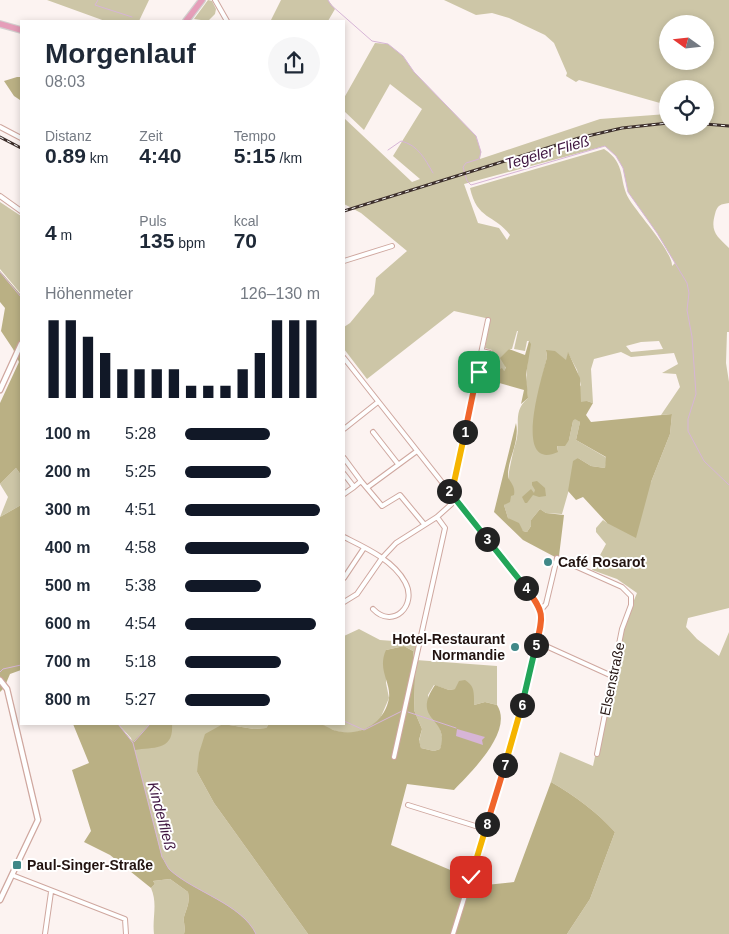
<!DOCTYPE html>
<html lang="de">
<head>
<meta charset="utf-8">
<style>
  body { margin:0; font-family:Arial,sans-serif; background:#f6f6f7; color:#1f2937; height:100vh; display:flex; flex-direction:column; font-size:19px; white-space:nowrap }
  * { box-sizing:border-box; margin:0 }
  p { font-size:16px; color:#747a83 }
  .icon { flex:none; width:28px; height:28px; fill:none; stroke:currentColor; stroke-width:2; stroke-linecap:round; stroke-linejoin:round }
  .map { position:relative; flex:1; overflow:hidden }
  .sheet { position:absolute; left:20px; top:20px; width:325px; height:705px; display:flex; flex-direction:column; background:#fff; border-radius:0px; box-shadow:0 2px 8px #0003 }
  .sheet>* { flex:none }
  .needle { width:32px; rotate:285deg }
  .fabs { position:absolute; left:659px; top:15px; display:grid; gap:10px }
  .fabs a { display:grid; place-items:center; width:55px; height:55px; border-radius:50%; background:#fff; box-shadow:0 2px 8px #0003; font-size:25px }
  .pin { position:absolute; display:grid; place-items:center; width:42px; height:42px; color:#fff; margin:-21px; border-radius:10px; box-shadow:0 2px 8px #0006 }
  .km { position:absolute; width:25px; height:25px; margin:-12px; border-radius:50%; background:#222; color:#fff; font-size:14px; line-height:25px; text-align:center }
  .round { display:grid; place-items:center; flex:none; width:52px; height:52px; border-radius:26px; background:#f6f6f7 }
  .summary { display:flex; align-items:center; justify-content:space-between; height:85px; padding:0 25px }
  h1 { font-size:28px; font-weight:700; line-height:38px }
  .figures { display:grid; grid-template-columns:repeat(3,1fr); gap:8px; height:85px; padding:5px 25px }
  .figures div { display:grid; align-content:center }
  .figures b { font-size:21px; font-weight:700 }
  .figures small { font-size:14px; font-weight:400 }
  .figures p { font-size:14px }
  .chart { height:140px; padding:10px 25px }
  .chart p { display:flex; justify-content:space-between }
  .chart svg { width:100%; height:90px; margin-top:5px; stroke:#111827; stroke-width:6 }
  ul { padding:0 25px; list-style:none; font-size:16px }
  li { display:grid; grid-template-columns:80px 60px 1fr; align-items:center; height:38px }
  li i { height:12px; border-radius:6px; background:#111827 }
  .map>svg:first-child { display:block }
  .green { fill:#cdc6a7; fill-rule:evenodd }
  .forest { fill:#bab084 }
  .water { fill:#d7b5d7 }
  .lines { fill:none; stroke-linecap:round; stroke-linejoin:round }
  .stream { stroke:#d7b5d7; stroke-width:1 }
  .minor-casing { stroke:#cfa79f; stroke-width:6 }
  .tertiary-casing { stroke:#cfa79f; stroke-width:7 }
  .primary-casing { stroke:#d3d0cf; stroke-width:8 }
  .minor { stroke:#fff; stroke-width:4 }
  .tertiary { stroke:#fff; stroke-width:4.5 }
  .primary { stroke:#e59eb9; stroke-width:5.5 }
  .rail-casing { stroke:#3d2f2c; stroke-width:3 }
  .rail { stroke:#fff; stroke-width:1; stroke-dasharray:4; stroke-linecap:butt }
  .split-1-casing { stroke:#fff; stroke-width:10 }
  .split-2-casing { stroke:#fff; stroke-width:10 }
  .split-3-casing { stroke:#fff; stroke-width:10 }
  .split-4-casing { stroke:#fff; stroke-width:10 }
  .split-5-casing { stroke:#fff; stroke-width:10 }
  .split-6-casing { stroke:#fff; stroke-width:10 }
  .split-7-casing { stroke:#fff; stroke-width:10 }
  .split-8-casing { stroke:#fff; stroke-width:10 }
  .split-9-casing { stroke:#fff; stroke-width:10 }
  .split-1 { stroke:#f0652b; stroke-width:6 }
  .split-2 { stroke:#f5b400; stroke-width:6 }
  .split-3 { stroke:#22a559; stroke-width:6 }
  .split-4 { stroke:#22a559; stroke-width:6 }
  .split-5 { stroke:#f0652b; stroke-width:6 }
  .split-6 { stroke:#22a559; stroke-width:6 }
  .split-7 { stroke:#f5b400; stroke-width:6 }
  .split-8 { stroke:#f0652b; stroke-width:6 }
  .split-9 { stroke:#f5b400; stroke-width:6 }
  .poi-dot { fill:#408888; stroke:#fff; stroke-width:2 }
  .labels { text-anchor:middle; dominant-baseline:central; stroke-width:4; stroke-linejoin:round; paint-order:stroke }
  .poi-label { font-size:14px; font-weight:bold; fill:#221310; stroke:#fff; text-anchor:start }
  .street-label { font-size:14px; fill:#221310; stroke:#fff }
  .water-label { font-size:15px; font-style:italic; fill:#3f1540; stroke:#fff }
</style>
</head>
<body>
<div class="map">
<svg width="729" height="934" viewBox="0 0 729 934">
  <rect width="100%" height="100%" fill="#fcf3f1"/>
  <!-- green -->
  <path class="green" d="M47,0H149L139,21H105Z
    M208,0L212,1L216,9L215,14L208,21L194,19Z
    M281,0H328L335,9L328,21H274L271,20Z
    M444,0H729V203C721,204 717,205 715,214C710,232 717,236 729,248V332H727L726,363L729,382V608L688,618L686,627L697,639L719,656L729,632V934H567L590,899L615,832C596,811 575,796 551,782L560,752L593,766L622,629L637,593L617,579L592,570L606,544L596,532V528L603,520L607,523L651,482L670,434L672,414L661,415L680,387L676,374L662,373L678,364L674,353L631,357L621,352L594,359L591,369L593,403L587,401L581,417L570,402L581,385L577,370L568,353L567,361L546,351L547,357L536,404L558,452L557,445L569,440L573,421L575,418L580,422L576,440L607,458L605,468L591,466L578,458L562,514L546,513L540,509L531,520V526L527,532L523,531L508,518L504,505C519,484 506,488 509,472C511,462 513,451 516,442C521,424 512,412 528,398L526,382L529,341H527L525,351L514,349L518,331H517L512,349H509L504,362L506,369L504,371L494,373L486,371L478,376L493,361L492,350L485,348L490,319L454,311L367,379L344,349V327L350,323L374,294L376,278L407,251L361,213L344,204V118L412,182L420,179L393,156L422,109L390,84L364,130L344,111V98L375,43L388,44L403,56L414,72L476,136L481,152L480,159L600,119L667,114L668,126H705V89H668L667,105L579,80L576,82L566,76L567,73L554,43L545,35L509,18L492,13L476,15ZM668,24H705V61H668ZM605,146L616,156L623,168L628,192L657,233L675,263L672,266C673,252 638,214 629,199C618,180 627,164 604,149L470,188C477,220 494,214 510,235L507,240L499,228L478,223L464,184ZM659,341L663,349L631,352L626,346L641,342Z
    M0,202L21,216V294L0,269Z
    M16,468L21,475V505L0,517L8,497L0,484Z
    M359,629L380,640L420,643L416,660L497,666V705L485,702L474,705L455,689L449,690L434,685L428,695L433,720L439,724L443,741L440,749L434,751L421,748L419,741L422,729L414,710L415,677L413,651L404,646L386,650V683L389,698L380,719L370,727L352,734L335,731L320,724H344V636Z
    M118,724H269L266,728L254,729L223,724L197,772L214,803L308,934H256C242,904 194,892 170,870C167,867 164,861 162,857L135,750L131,738Z
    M170,879L188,892C190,903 187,907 184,917C183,922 186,928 184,934H154C152,918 158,904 151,888L155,884L153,881Z"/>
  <!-- forest -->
  <path class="forest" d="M17,77H21L20,100L14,96L4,81Z
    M0,271L21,295V475L16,468L0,484V403L19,362L13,349L1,331L5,308L0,302Z
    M529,341L531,344L526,375L528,398L521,404L524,390L478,377L486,371L494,373L502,368L504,371L506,368L500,358L509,349L525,355Z
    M546,350L555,351L566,360L568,352L580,378L581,402L587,401L593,403L586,415L591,422L672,414L670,434L651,482L636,538L607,523L583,497L576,500L568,491L573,461L578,458L591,466L605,468L606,457L576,440L580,422L575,419L573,421L569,440L565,446H557L558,452C511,473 543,374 547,357Z
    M516,423C520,442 508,458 508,475C508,482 516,484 514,495L511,496L510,502L504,505L508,518L519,523L523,531L527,532L531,526V520L540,509L546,513L564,515L559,556L555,557L523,540L494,512Z
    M537,481L545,488L546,496L539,497L533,495L527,503H525L522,497L531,489L534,493L535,490L532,485V482Z
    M21,505V670L10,674L4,688L0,692V517Z
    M404,646L413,651L415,677L414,710L422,729L419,740L421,748L434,751L440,749C451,716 410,722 435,685L449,690L455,689L459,681L465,680C475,686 474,693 474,705L485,702L497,705C514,731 471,772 454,790L407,784L391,845L486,885L514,882L551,782C575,796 596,811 615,832L590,899L567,934H308L214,803L197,772L199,753L205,734L223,724L254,729L266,728L269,724C285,724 304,721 320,724C326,725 331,730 337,731C360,737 385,723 389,698C391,682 377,670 386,650Z
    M73,724H118L133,742L150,724H172C174,751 154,747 135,750L162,857C165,861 167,867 170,870C194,892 242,904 256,934H184C186,928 183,922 184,917C187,907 190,903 188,892L170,879L153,881L155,884L151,888L110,855L84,842L91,831L72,770L89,763Z"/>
  <!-- water -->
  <path class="water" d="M457,729L485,737L482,740L483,745L456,736Z"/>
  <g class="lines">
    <!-- stream -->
    <path class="stream" d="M98,0L95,5L132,17
      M328,0L331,5L372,41L388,44L403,56L414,72L476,136L481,152L479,159L466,163L463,167L467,181L471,185L605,146L616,156L623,168L628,192L657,233L687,283L689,293L687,310L692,337L696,394L688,419V431L704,461L729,485
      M388,150L401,141C418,145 425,159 433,173
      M0,272L21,297
      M0,672L3,669L21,665
      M408,712L456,728
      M344,721L364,730L402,711
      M118,724L133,743L162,857C165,861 167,867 170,870C194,892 242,904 256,934
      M134,742L150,724"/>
    <defs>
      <path id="minor" d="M215,0L227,21
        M0,127L21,138
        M0,196L21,211
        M344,261L392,246
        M344,358L538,604L542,615L514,737L453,934
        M478,373L489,364L492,359L490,353L482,351
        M344,429L378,402
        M373,432L398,464
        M344,458L361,481L354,487L344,474
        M361,481L382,506L400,495L424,524
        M368,487L417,451
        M449,491L453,487L488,320
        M344,494L354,487
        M344,537C366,548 393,560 405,582C418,605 393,630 373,609
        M344,578L364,548
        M344,602L357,594L382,558L396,543L437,517L456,500
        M541,610L546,604L557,558L622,587L631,596V605L622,629L597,754
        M537,642L612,676
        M394,757L445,528L437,517
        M408,805L485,829
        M12,875L125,919L126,934
        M45,934L51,892"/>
      <path id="tertiary" d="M0,390L21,344
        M0,680L7,689L38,820L0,900"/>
      <path id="primary" d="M186,21L202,0
        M0,24L21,30"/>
    </defs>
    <!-- minor casing -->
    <use href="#minor" class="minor-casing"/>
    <!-- tertiary casing -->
    <use href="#tertiary" class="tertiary-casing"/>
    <!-- primary casing -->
    <use href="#primary" class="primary-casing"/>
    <!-- minor -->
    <use href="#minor" class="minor"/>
    <!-- tertiary -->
    <use href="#tertiary" class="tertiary"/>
    <!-- primary -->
    <use href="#primary" class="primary"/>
    <defs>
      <path id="rail" d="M705,124L729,126
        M0,137L21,148
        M344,211L579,138L622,128L668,123"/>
    </defs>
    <!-- rail casing -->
    <use href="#rail" class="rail-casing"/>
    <!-- rail -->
    <use href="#rail" class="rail"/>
  </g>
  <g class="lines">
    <defs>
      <path id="split-1" d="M465,432L476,379L479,372"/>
      <path id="split-2" d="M449,491L453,487L465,432"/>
      <path id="split-3" d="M449,491L487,539"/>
      <path id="split-4" d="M487,539L526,588"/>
      <path id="split-5" d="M526,588C544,612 544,615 536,645"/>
      <path id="split-6" d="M522,705L536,645"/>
      <path id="split-7" d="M505,765L522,705"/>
      <path id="split-8" d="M487,824L505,765"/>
      <path id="split-9" d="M471,877L487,824"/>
    </defs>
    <!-- split-1 casing -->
    <use href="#split-1" class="split-1-casing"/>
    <!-- split-2 casing -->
    <use href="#split-2" class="split-2-casing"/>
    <!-- split-3 casing -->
    <use href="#split-3" class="split-3-casing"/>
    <!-- split-4 casing -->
    <use href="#split-4" class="split-4-casing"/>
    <!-- split-5 casing -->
    <use href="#split-5" class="split-5-casing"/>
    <!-- split-6 casing -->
    <use href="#split-6" class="split-6-casing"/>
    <!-- split-7 casing -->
    <use href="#split-7" class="split-7-casing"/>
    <!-- split-8 casing -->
    <use href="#split-8" class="split-8-casing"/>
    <!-- split-9 casing -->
    <use href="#split-9" class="split-9-casing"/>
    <!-- split-1 -->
    <use href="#split-1" class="split-1"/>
    <!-- split-2 -->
    <use href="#split-2" class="split-2"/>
    <!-- split-3 -->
    <use href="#split-3" class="split-3"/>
    <!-- split-4 -->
    <use href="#split-4" class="split-4"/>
    <!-- split-5 -->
    <use href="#split-5" class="split-5"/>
    <!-- split-6 -->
    <use href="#split-6" class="split-6"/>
    <!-- split-7 -->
    <use href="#split-7" class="split-7"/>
    <!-- split-8 -->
    <use href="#split-8" class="split-8"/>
    <!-- split-9 -->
    <use href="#split-9" class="split-9"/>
  </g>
  <!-- markers -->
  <g class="poi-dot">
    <circle cx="548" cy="562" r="5"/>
    <circle cx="515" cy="647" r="5"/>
    <rect x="12" y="860" width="10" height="10" rx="2.5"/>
  </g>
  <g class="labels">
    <!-- poi labels -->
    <g class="poi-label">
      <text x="558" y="562">Café Rosarot</text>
      <text x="505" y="639" text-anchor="end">Hotel-Restaurant<tspan x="505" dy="16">Normandie</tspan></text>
      <text x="27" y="865">Paul-Singer-Straße</text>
    </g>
    <!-- street labels -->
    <g class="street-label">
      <text transform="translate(612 679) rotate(-78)">Elsenstraße</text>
    </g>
    <!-- water labels -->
    <g class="water-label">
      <text transform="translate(547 152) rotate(-16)">Tegeler Fließ</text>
      <text transform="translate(162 816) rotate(75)">Kindelfließ</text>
    </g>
  </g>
</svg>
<div class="fabs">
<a><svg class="needle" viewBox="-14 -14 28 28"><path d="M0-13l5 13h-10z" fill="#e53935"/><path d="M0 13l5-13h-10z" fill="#747a83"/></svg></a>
<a><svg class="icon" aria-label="locate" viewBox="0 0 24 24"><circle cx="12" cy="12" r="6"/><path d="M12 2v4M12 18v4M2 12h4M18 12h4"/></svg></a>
</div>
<div class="pin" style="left:479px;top:372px;background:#1e9e55"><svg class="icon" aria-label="arrive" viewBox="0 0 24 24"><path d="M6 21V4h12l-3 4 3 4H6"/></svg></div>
<div class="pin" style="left:471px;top:877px;background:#d93025"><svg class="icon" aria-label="check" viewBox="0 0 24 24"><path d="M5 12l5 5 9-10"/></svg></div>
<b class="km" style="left:465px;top:432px">1</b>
<b class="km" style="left:449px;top:491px">2</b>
<b class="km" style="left:487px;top:539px">3</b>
<b class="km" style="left:526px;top:588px">4</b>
<b class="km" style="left:536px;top:645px">5</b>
<b class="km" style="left:522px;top:705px">6</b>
<b class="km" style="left:505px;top:765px">7</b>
<b class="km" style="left:487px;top:824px">8</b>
<section class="sheet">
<div class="summary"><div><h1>Morgenlauf</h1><p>08:03</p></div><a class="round"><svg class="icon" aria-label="share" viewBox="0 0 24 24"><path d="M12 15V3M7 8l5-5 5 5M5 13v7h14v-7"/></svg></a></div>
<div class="figures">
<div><p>Distanz</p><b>0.89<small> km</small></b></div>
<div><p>Zeit</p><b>4:40</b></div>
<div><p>Tempo</p><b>5:15<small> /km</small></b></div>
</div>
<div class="figures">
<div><b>4<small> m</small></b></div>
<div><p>Puls</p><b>135<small> bpm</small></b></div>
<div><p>kcal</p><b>70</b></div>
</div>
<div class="chart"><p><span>Höhenmeter</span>126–130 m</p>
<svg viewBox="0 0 160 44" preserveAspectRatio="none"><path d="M5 44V6M15 44V6M25 44V14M35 44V22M45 44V30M55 44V30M65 44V30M75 44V30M85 44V38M95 44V38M105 44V38M115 44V30M125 44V22M135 44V6M145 44V6M155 44V6"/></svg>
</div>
<ul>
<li><b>100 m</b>5:28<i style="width:63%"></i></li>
<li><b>200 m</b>5:25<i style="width:64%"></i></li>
<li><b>300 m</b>4:51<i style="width:100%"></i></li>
<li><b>400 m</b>4:58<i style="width:92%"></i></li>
<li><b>500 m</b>5:38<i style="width:56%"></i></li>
<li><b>600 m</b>4:54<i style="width:97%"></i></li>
<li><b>700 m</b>5:18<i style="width:71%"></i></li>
<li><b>800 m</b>5:27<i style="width:63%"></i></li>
</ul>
</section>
</div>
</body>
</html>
